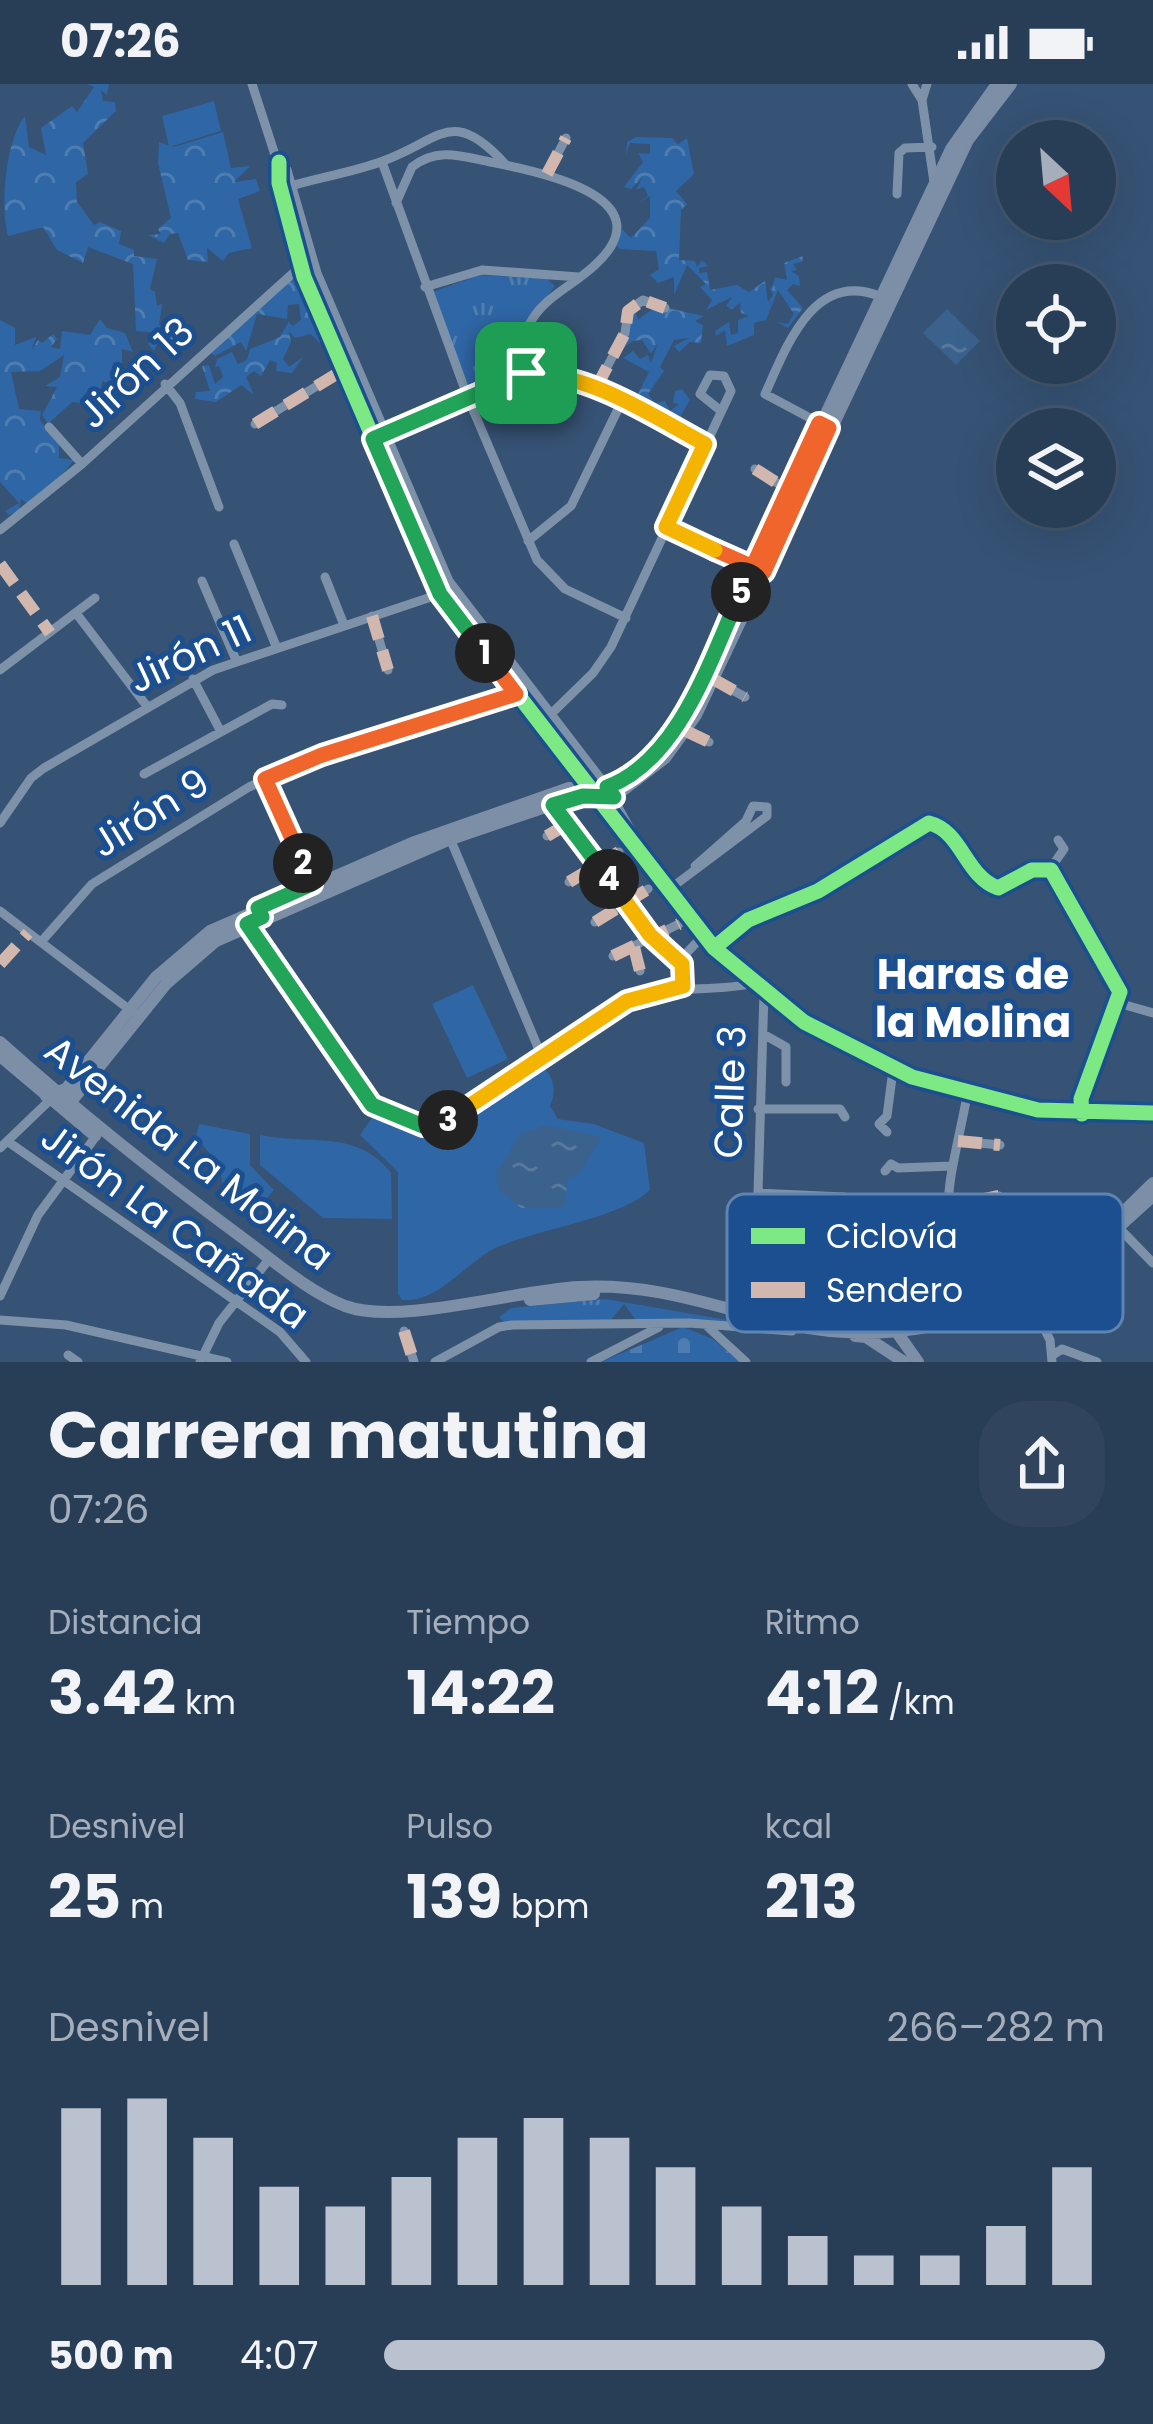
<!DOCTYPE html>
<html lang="es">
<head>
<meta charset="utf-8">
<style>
  body { margin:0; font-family:Poppins,sans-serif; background:#30455d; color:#f1f3f6; height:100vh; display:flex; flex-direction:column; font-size:45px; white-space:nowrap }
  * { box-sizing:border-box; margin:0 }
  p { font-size:39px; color:#a5aeba }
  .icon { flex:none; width:66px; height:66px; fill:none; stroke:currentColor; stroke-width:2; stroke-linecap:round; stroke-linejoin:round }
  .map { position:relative; height:1278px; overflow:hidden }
  .details { display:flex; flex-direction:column; background:#283e57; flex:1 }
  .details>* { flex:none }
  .needle { width:78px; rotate:154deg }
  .buttons { position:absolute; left:996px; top:36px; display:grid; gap:24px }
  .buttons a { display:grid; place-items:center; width:120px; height:120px; border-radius:50%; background:#283e57; box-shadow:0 12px 48px #0002,0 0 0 3px #44576d; font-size:60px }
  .pin { position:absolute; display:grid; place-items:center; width:102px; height:102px; color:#fff; margin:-51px; border-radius:24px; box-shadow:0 6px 18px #0006 }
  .km { position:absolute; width:60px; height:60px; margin:-30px; border-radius:50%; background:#222; color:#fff; font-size:33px; line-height:60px; text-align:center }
  .round { display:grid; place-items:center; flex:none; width:126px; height:126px; border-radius:48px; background:#30455d }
  .head { display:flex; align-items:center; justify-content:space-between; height:204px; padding:0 48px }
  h1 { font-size:66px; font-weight:700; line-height:90px }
  .figures { display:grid; grid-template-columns:repeat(3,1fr); gap:18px; height:204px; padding:12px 48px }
  .figures div { display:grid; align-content:center }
  .figures b { font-size:60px; font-weight:700 }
  .figures small { font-size:33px; font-weight:400 }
  .figures p { font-size:33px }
  .chart { height:336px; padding:24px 48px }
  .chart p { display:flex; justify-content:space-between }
  .chart svg { width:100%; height:216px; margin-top:12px; stroke:#b9c2ce; stroke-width:6 }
  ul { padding:0 48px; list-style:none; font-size:39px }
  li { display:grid; grid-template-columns:192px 144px 1fr; align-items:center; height:90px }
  li i { height:30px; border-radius:15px; background:#b9c2ce }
  .status { display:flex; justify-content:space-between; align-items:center; height:84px; padding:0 60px; background:#283e57; direction:ltr }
  .status svg { height:33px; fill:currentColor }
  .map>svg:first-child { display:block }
  .grass { fill:#2f66a5 }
  .forest { fill:url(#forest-crowns) }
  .cemetery { fill:url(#cemetery-stones) }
  .park { fill:url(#park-tufts) }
  .water { fill:url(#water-ripples) }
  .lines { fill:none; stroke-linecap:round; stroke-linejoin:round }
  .minor { stroke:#7d92a8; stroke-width:9 }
  .major { stroke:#7d8ea7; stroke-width:12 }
  .quiet { stroke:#d1b7ad; stroke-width:12; stroke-dasharray:24 12; stroke-linecap:butt }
  .cycleway-casing { stroke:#1b4f8f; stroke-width:22 }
  .cycleway { stroke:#7ce984; stroke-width:15 }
  .split-1-casing { stroke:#fff; stroke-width:24 }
  .split-2-casing { stroke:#fff; stroke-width:24 }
  .split-3-casing { stroke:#fff; stroke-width:24 }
  .split-4-casing { stroke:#fff; stroke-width:24 }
  .split-5-casing { stroke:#fff; stroke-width:24 }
  .split-6-casing { stroke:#fff; stroke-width:24 }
  .split-7-casing { stroke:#fff; stroke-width:24 }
  .split-1 { stroke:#22a559; stroke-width:15 }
  .split-2 { stroke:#f0652b; stroke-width:15 }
  .split-3 { stroke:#22a559; stroke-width:15 }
  .split-4 { stroke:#f5b400; stroke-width:15 }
  .split-5 { stroke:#22a559; stroke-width:15 }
  .split-6 { stroke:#f0652b; stroke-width:15 }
  .split-7 { stroke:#f5b400; stroke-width:15 }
  .labels { text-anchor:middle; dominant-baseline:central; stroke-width:10; stroke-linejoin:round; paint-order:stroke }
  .street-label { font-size:39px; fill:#fff; stroke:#1b4f8f }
  .neighbourhood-label { font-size:42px; font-weight:bold; fill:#fff; stroke:#1b4f8f }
  .key { fill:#1b4f8f; stroke:#5f84b1; stroke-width:3 }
  .key-label { font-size:33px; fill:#fff }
</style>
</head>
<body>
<div class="status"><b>07:26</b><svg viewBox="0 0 49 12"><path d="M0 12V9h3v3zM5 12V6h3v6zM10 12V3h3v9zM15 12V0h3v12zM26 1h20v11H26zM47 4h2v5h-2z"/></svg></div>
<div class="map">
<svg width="1153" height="1278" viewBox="0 0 1153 1278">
  <defs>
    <pattern id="forest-crowns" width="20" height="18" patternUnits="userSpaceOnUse" patternTransform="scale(3)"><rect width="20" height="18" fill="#2f66a5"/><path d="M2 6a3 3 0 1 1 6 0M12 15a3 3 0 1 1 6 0" fill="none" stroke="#4e7db2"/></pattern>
    <pattern id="cemetery-stones" width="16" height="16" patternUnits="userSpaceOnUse" patternTransform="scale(3)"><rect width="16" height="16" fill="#2f66a5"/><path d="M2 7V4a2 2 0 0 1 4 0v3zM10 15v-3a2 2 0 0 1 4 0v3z" fill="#4e7db2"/></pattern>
    <pattern id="park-tufts" width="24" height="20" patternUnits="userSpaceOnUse" patternTransform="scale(3)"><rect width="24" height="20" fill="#2f66a5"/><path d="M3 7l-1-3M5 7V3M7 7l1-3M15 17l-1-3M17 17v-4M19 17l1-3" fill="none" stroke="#4e7db2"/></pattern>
    <pattern id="water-ripples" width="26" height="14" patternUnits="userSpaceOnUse" patternTransform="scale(3)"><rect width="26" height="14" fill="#3b618d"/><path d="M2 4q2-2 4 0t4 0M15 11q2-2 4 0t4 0" fill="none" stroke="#58799e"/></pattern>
  </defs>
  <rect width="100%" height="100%" fill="#365274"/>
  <!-- grass -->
  <path class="grass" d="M214,17L221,47L169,63L162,32Z
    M473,901L508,975L467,994L432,920Z
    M536,985H545C555,996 556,1009 550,1022L558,1035L594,1040L644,1059L650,1106C621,1134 540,1145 500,1162C469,1174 439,1220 402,1216L398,1210V1088L360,1051L376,1028C449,1056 478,1032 536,985Z
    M199,1040L250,1050V1081L274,1106L259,1124L223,1103L219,1081L196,1053Z
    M260,1051C308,1061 359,1045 391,1089L392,1135L323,1134L260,1081Z"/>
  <!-- forest -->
  <path class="forest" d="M87,0H109L107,11L101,6L103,17L115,18L116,27L83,59L88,90L76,98L77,118L94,141L100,138L121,147L119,160L134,166V172L157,175L150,205L155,208L157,222L162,220L159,241L169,239L179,252L169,266L157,260L154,267L148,260L159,252L166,255L163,249L136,247L133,180L88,163L83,179L57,166L43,143L8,152C0,124 5,57 25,32L29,63L46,71L41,44L72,22L77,28L94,3Z
    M223,48L231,84L250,82L234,98L256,95L260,107L238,115L252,164L229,169L223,177L207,164L208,178L188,176L178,149L170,150L164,159L148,151L161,150L158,145L171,134L158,79L159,58L174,63Z
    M636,53L672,54L678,60L687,54L694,90L676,107L687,120L681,126L679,176L695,177L697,183L702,176L708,182L699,184V189L707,188L710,206L737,201L749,208L765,197L768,218L773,211L768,200L772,205L775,193L787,196L784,179L803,172L802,178L793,180L797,186L791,187L799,192L800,202L793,200L787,206L803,224L788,244L777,238L788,240L794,230L778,206L766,236L754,239V251L727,262L725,246L716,252L715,247L729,238L731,251L738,249V236L749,232L741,229L740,219L732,225L726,222L732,213L706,226L712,216L700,203L706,200L687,181L674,211V193L658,199L650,191L659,185L656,167L620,165L613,159L617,140L631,154L650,134V112L635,120L648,112L644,103L636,106L642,94L631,105L624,103L643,78L638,69L650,70V60L630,59L626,71L627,58Z
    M299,186L325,252L320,259L311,250L295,254L289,247L291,258L283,275L289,283L303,273L292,289L276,287L277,279L270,276L261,292L254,287L246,293L254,311L241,301L216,318L195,315L196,308L210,307L202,282L209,281L215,300L223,293L219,282L215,283L217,275L232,268L238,280L247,276L250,265L280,253L289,237L292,242L301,236L299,220L288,221L287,235L257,230L246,267L241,258L215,272L208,267Z
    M645,219L635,225L638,236L651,226L649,220L704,232L695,237L703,241L701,259L690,258L679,268L674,262L689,254L674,256L660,283L664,287L648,310L655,319L665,317L670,327L679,320L673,319L675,307L682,305L690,316L681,331L684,341L634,318L649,288L623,274L633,267L640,275L648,271L651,279L658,259L651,270L642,256L632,257L613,274L629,228Z
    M100,235L107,244L125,249L133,268L122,265V279L109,288L119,303L102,297L101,311L85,309L81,319L72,318L48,340L42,331L57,303L45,302L60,293L64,271L40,287L11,288L19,325L41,327L40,336L59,360V374L74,376L50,405L28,420L21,415L19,426L9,431L5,427L19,419L0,398V236L15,244V261L36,253L31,267L38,256L42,259L53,250L57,255L51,263L60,265L62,247L90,251Z"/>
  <!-- cemetery -->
  <path class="cemetery" d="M683,1243L713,1255L740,1278H601Z"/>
  <!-- park -->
  <path class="park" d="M480,191L547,195L555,202L522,246L520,286L471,308L433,208Z
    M605,1215L745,1239H638L624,1220L609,1238H504L499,1233L511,1224Z"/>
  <!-- water -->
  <path class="water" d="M947,225L980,257L956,281L923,249Z
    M546,1041L602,1053L579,1090L568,1094L564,1123L521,1124L499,1106L497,1089L520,1050Z"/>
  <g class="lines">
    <!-- minor -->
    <path class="minor" d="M252,0L276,74L287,86L317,189L449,497L607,703L642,767
      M912,0L922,16
      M927,0L922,16L934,98
      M279,78V99L304,193L440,510L714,864L804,938L912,993L1038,1026L1153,1029
      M382,78L468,314L537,476L565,505L626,534
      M547,90L566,54
      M291,102C321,93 354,88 383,77C441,56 452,21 506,81
      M897,110L899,69L905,64L932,63
      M396,119L412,83C437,63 461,72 490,78C532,86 670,112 595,181C572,203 542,213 528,243C522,258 524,274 526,289
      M425,203L482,186L579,193
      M165,300L180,319L219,423
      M596,304L625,249L628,227L643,216L665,224
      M255,340L343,286
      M825,342L765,310C786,264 813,186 879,212
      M49,343L82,380
      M383,351L526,289C591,290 649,330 705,360
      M755,385L788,406
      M666,443L759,486
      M0,446L82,380L302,181
      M528,457L571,422L622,317
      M234,460L276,562
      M325,493L344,541
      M202,497L236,576
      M76,529L146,621
      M372,532L388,586
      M0,586L95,514
      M193,595L221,648
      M713,595L745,613
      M551,630L593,589L611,563L731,307L724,292L710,291L700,310L721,327
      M686,647L709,658
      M144,690L272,620L282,621
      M265,695L312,800
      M553,720L650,851L682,880L683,902
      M0,739L31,694L44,684L213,586L440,510
      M449,752L542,973
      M547,752L569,739
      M1050,785L1064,765L1058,756
      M569,798L619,768
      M667,807L767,732V723L753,722L746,737L695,782
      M0,827L134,929
      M595,838L648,805
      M247,840L364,1012C440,1096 554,952 626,918C668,898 711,910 754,899
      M41,858L92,800L249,703L323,671L516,610
      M634,863L640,887
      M714,864L748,836L818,807L929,739C962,747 965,792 998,804L1032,786H1051L1120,908L1081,1015L1082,1030
      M613,872L679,840
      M679,877L697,858
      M764,908L758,1109L844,1113
      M1118,919L1153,929
      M763,950L786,963V998
      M967,1012C949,1107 930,1139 979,1230
      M758,1025H840L845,1033
      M887,1048L879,1040L887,1032L893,986
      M7,1057L280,1248L306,1278
      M958,1057L1000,1061
      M0,1064L50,1016
      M885,1087L891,1080L898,1084L952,1082
      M1065,1116L1100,1149
      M945,1123L999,1112
      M1119,1144L1153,1179
      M950,1165L1007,1149
      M1026,1209L1050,1256L1052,1278
      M0,1212L38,1131L99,1048
      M0,1236L66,1241L227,1278
      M708,1243L746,1278
      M404,1247L414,1278
      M68,1271L78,1278
      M1053,1271L1062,1265L1097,1278
      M200,1278L219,1239L270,1174
      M435,1278L499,1243L512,1241L689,1239L792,1247
      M591,1278L659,1243"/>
    <!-- major -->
    <path class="major" d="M0,958C77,1027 156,1090 240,1152C273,1176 307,1207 345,1222C400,1242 516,1206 579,1203C660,1199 716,1224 792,1241C879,1260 981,1243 1053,1192C1089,1166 1120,1130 1153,1099
      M0,972L95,1052
      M46,1012L66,1005L156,893L210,847L412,759L569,704L612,702L650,672L697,603L951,65L997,0
      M50,1016L74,1014L166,900L216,857L448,756L572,714L614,713L665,674L696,631L968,56L1011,0
      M1092,1167L1153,1112
      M530,1216L594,1210
      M896,1247L918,1278
      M855,1252L866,1253L904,1278"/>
    <!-- quiet -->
    <path class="quiet" d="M547,90L566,54
      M596,304L625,249L628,227L643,216L665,224
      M255,340L343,286
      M755,385L788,406
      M0,480L50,549
      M372,532L388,586
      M713,595L745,613
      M686,647L709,658
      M553,720L650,851L682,880L683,902
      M547,752L569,739
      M569,798L619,768
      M595,838L648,805
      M634,863L640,887
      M613,872L679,840
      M0,880L28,849
      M958,1057L1000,1061
      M945,1123L999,1112
      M950,1165L1007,1149
      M404,1247L414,1278"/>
    <defs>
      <path id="cycleway" d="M279,78V99L304,193L440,510L714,864L804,938L912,993L1038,1026L1153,1029
        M714,864L748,836L818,807L929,739C962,747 965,792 998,804L1032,786H1051L1120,908L1081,1015L1082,1030"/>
    </defs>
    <!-- cycleway casing -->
    <use href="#cycleway" class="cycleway-casing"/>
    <!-- cycleway -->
    <use href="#cycleway" class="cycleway"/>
  </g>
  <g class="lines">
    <defs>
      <path id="split-1" d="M485,569L440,510L373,355L526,289"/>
      <path id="split-2" d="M303,779L265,695L322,671L516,610L485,569"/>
      <path id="split-3" d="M303,779L312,800L258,824L262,833L247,840L372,1021L423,1042L448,1036"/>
      <path id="split-4" d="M448,1036L627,917L683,902L682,880L650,851L609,795"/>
      <path id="split-5" d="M609,795L553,721L583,712L614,713L607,703C680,676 711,573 741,508"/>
      <path id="split-6" d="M715,466C731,473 747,480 764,488L829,344L819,339C793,395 767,452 741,508"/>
      <path id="split-7" d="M526,289C591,290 649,330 705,360L666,443L715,466"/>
    </defs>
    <!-- split-1 casing -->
    <use href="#split-1" class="split-1-casing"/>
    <!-- split-2 casing -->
    <use href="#split-2" class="split-2-casing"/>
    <!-- split-3 casing -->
    <use href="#split-3" class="split-3-casing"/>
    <!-- split-4 casing -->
    <use href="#split-4" class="split-4-casing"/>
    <!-- split-5 casing -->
    <use href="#split-5" class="split-5-casing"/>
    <!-- split-6 casing -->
    <use href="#split-6" class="split-6-casing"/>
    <!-- split-7 casing -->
    <use href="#split-7" class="split-7-casing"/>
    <!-- split-1 -->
    <use href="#split-1" class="split-1"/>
    <!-- split-2 -->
    <use href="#split-2" class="split-2"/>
    <!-- split-3 -->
    <use href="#split-3" class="split-3"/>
    <!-- split-4 -->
    <use href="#split-4" class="split-4"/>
    <!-- split-5 -->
    <use href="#split-5" class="split-5"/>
    <!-- split-6 -->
    <use href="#split-6" class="split-6"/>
    <!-- split-7 -->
    <use href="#split-7" class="split-7"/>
  </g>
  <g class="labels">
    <!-- street labels -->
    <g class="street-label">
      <text transform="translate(136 289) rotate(-43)">Jirón 13</text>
      <text transform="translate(190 570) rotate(-25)">Jirón 11</text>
      <text transform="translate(150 729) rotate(-32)">Jirón 9</text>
      <text transform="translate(730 1008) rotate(-88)">Calle 3</text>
      <text transform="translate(189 1069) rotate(38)">Avenida La Molina</text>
      <text transform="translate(175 1142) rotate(36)">Jirón La Cañada</text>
    </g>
    <!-- neighbourhood labels -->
    <g class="neighbourhood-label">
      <text x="973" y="890">Haras de<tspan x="973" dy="48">la Molina</tspan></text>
    </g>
  </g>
  <!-- legend -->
  <rect x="727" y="1110" width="396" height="138" rx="18" class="key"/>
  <rect x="751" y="1144" width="54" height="16" fill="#7ce984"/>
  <rect x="751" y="1198" width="54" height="16" fill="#d1b7ad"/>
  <g class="key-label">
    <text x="826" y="1164">Ciclovía</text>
    <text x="826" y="1218">Sendero</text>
  </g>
</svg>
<div class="buttons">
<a><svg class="needle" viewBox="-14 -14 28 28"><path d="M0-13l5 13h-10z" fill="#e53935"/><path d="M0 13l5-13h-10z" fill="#a5aeba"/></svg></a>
<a><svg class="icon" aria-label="locate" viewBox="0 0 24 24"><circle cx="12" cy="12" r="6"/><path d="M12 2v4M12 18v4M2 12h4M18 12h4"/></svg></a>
<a><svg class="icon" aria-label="layers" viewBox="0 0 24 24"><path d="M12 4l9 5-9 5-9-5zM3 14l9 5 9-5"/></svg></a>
</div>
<div class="pin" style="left:526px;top:289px;background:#1e9e55"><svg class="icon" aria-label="arrive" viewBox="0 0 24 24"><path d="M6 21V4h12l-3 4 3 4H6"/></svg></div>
<b class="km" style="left:485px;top:569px">1</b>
<b class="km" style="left:303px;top:779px">2</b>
<b class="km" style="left:448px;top:1036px">3</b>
<b class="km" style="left:609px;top:795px">4</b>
<b class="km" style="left:741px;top:508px">5</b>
</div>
<section class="details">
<div class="head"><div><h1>Carrera matutina</h1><p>07:26</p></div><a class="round"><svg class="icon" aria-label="share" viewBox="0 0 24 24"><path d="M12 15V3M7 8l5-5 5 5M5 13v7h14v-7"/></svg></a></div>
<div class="figures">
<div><p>Distancia</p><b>3.42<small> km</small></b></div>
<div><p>Tiempo</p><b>14:22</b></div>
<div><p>Ritmo</p><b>4:12<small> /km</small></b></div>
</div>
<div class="figures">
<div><p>Desnivel</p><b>25<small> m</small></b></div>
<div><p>Pulso</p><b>139<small> bpm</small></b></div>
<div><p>kcal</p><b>213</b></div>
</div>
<div class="chart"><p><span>Desnivel</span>266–282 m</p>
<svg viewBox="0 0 160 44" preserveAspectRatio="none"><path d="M5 44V8M15 44V6M25 44V14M35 44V24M45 44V28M55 44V22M65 44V14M75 44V10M85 44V14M95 44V20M105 44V28M115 44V34M125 44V38M135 44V38M145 44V32M155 44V20"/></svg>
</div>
<ul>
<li><b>500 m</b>4:07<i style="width:100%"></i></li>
</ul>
</section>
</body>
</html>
